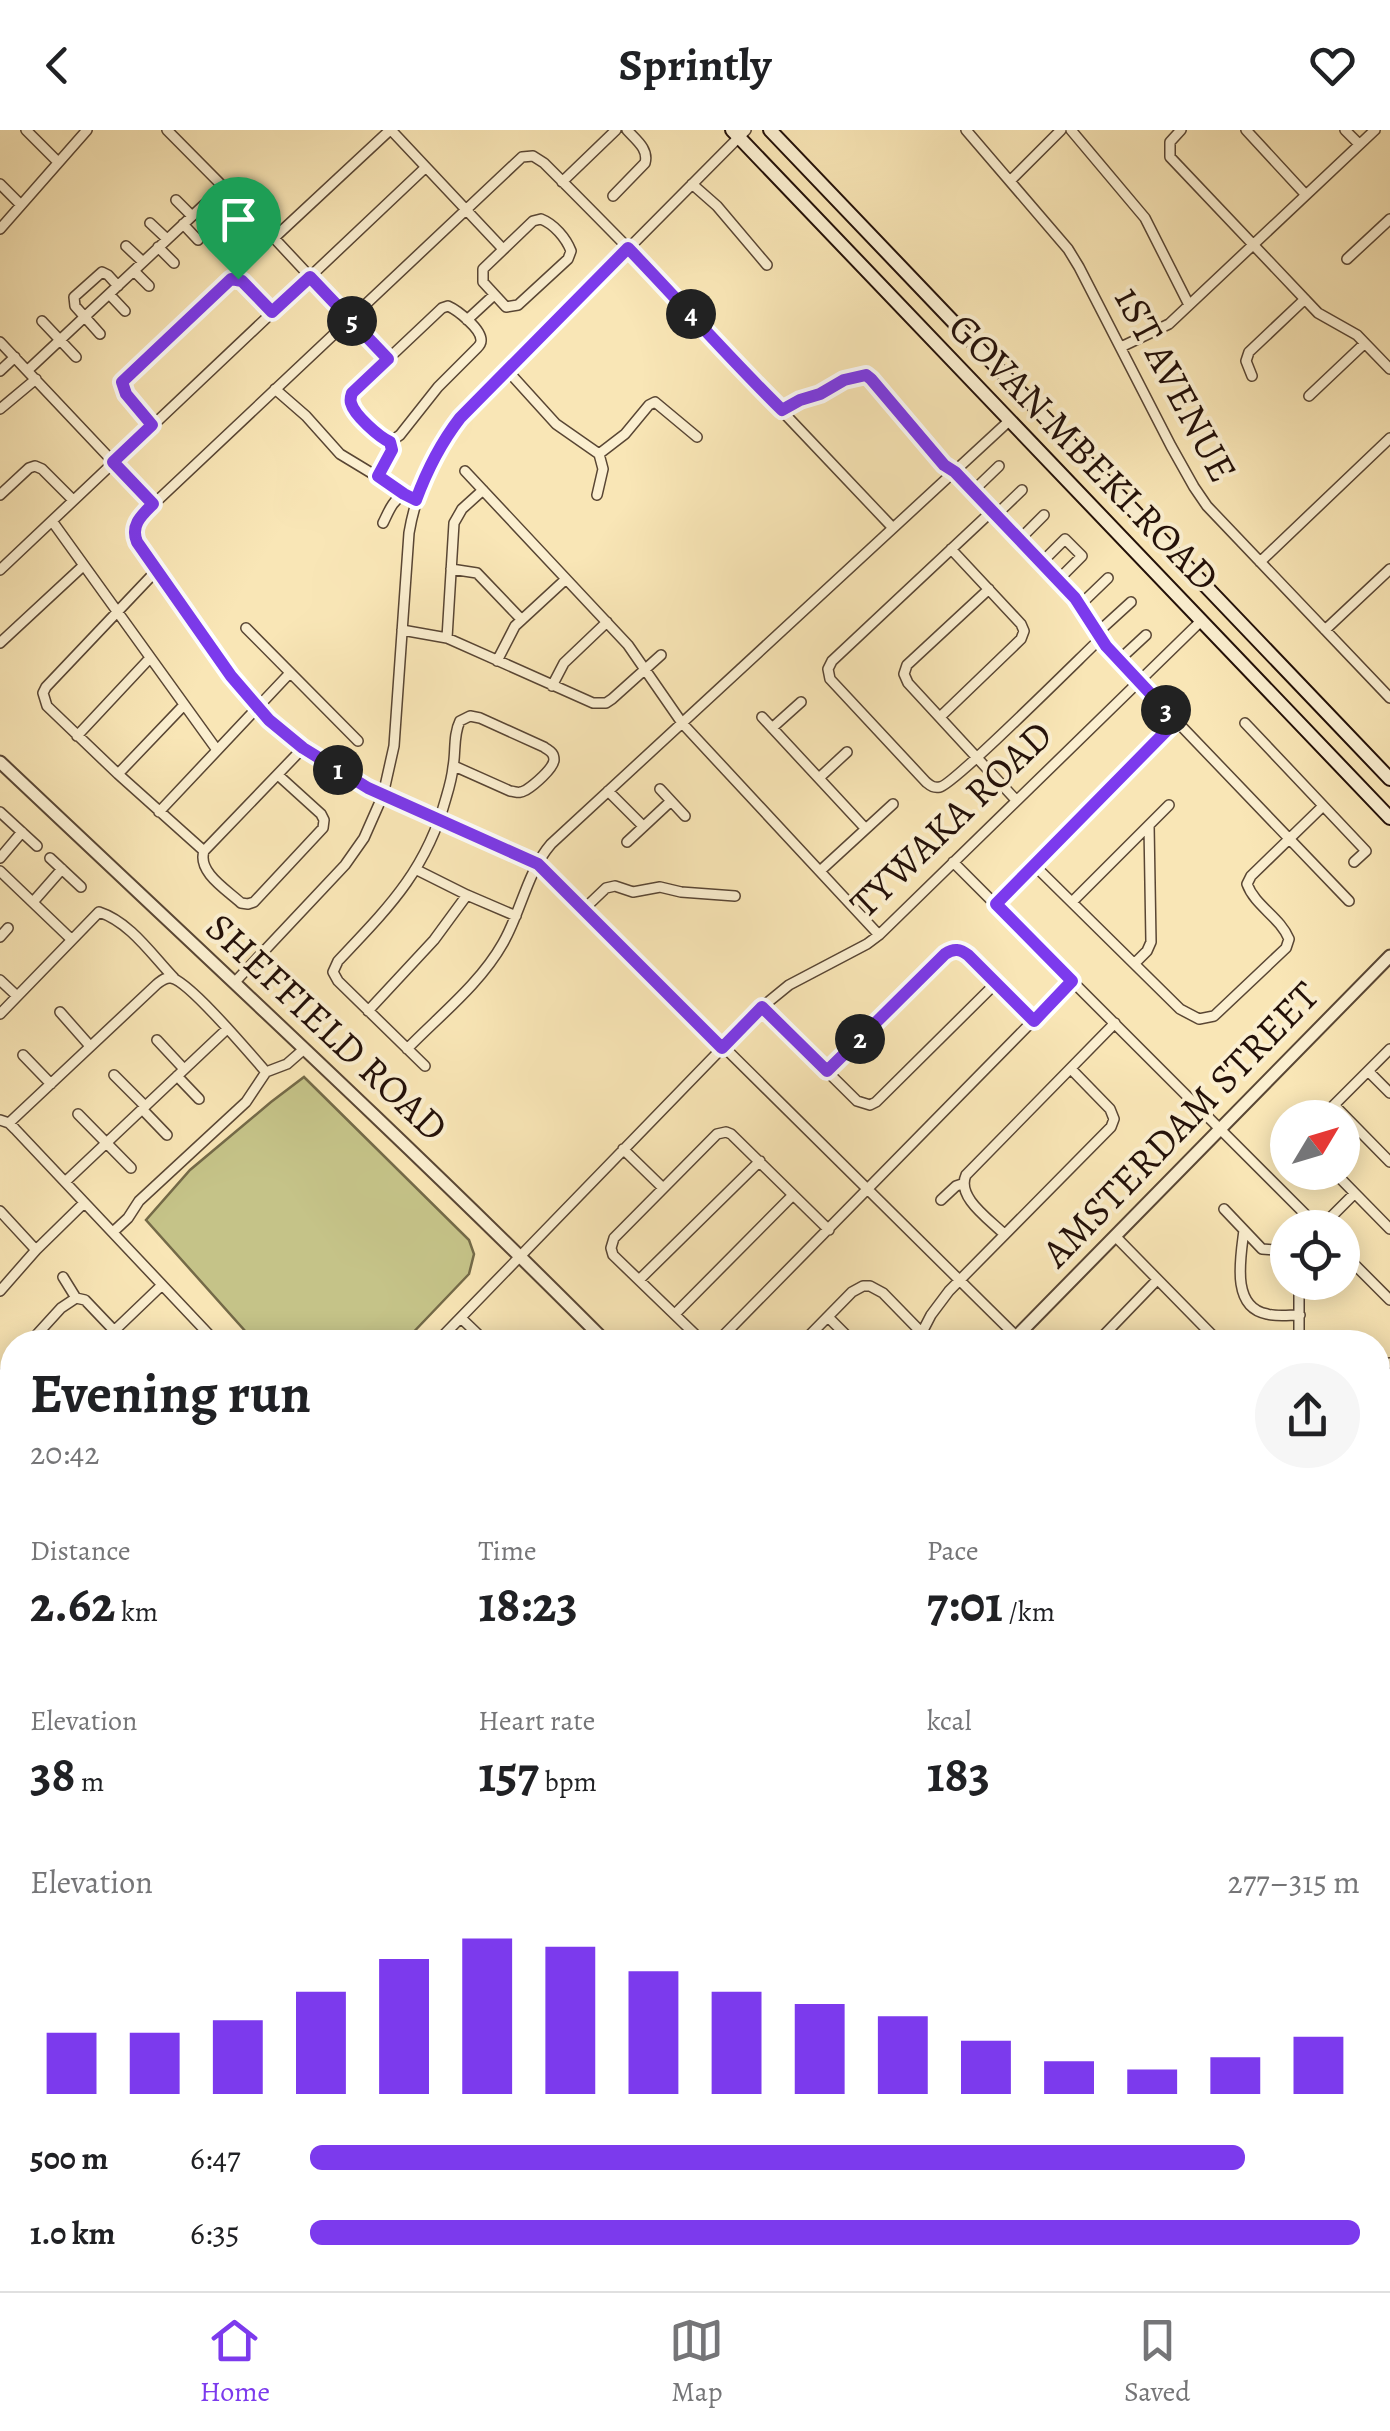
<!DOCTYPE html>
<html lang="en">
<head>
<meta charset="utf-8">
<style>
  body { margin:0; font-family:Alegreya,serif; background:#f6f6f6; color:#202124; height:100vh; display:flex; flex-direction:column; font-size:38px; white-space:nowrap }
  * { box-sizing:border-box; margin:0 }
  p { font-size:32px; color:#757577 }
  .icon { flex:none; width:55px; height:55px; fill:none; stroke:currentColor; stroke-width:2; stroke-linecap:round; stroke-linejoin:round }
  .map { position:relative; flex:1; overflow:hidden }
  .side { position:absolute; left:0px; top:1200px; width:1390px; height:962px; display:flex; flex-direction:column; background:#fff; border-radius:40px 40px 0 0; box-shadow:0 5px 25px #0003 }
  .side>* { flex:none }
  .needle { width:65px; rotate:52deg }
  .tools { position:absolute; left:1270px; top:970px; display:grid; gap:20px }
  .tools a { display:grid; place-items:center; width:90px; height:90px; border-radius:50%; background:#fff; box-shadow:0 5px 25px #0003; font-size:50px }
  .pin { position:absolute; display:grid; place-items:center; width:85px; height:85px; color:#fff; margin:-102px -42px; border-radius:50% 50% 50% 0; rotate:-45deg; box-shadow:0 0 10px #0007 }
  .pin .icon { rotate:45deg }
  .km { position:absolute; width:50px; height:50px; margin:-25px; border-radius:50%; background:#222; color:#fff; font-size:28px; line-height:50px; text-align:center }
  .round { display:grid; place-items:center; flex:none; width:105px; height:105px; border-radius:52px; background:#f6f6f6 }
  .summary { display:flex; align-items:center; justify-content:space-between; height:170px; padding:0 30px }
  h1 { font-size:55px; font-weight:700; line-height:75px }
  .figures { display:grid; grid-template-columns:repeat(3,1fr); gap:15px; height:170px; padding:10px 30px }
  .figures div { display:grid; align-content:center }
  .figures b { font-size:50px; font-weight:700 }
  .figures small { font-size:28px; font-weight:400 }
  .figures p { font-size:28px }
  .chart { height:280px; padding:20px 30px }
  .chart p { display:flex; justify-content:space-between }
  .chart svg { width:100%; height:180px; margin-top:10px; stroke:#7c3aed; stroke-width:6 }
  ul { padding:0 30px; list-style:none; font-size:32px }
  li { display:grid; grid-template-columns:160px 120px 1fr; align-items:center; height:75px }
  li i { height:25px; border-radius:12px; background:#7c3aed }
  header { display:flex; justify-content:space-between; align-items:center; height:130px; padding:0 30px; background:#fff; font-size:45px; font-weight:700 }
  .menu { display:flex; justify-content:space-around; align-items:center; height:140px; border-top:2px solid #e0e0e0; background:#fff; font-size:28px; color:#757577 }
  .menu a { display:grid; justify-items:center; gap:5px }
  .menu .selected { color:#7c3aed }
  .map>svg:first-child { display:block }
  .green { fill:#c5c388; stroke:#746a48; stroke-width:2.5 }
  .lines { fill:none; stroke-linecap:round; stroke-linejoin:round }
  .minor-casing { stroke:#594634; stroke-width:12 }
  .tertiary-casing { stroke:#594634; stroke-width:15 }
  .secondary-casing { stroke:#241109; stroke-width:16 }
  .minor { stroke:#fbefd0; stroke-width:9 }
  .tertiary { stroke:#fbefd0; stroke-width:11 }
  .secondary { stroke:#fbefd0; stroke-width:12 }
  .rail-casing { stroke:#241109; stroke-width:6 }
  .rail { stroke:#fbefd0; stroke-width:2.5; stroke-dasharray:8; stroke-linecap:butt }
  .route-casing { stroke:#fff; stroke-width:20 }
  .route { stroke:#7c3aed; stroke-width:12 }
  .labels { text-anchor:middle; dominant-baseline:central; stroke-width:8; stroke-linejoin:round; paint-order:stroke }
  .street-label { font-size:40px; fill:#241109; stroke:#fbefd0 }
</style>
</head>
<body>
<header><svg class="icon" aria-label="back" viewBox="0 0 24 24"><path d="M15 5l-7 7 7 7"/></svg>Sprintly<svg class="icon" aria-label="heart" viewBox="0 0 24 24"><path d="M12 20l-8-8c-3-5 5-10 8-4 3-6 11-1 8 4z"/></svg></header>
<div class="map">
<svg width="1390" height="2161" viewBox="0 0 1390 2161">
  <rect width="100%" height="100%" fill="#f9e6b6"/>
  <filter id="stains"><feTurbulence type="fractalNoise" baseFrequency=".002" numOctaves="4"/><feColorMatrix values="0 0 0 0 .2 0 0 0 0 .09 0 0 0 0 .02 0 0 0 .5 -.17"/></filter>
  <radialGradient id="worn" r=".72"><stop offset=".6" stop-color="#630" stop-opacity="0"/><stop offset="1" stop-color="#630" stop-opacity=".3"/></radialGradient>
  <!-- green -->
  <path class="green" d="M304,947L469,1110L474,1124L469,1144L404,1212H255L146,1090L190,1040L271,972Z"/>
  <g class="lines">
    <defs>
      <path id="minor" d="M26,0L58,32
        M167,0L274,108L387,229
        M391,0L503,119
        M966,0L1068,119L1079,137L1171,316L1194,357L1207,376L1390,568
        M1071,0L1145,88L1189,175
        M1181,0L1170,12V27L1318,183L1357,205L1390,239
        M1246,0L1306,65
        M1345,0L1359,14
        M1010,51L1061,0
        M562,52L616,0
        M0,54L21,75
        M692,54L717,76L767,135
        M613,66L645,33C649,19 636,10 627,0
        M176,70L192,86
        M541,89C554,94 566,108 571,121L568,129L518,175L506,177L483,152V139L533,91Z
        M150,93L167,109
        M183,94L198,110
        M0,99L87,0
        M274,108L390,0
        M126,116L143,132
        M158,117L174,133
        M1347,129L1390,89
        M134,141L149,156
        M109,164L125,181
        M448,176C457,180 482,199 481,211C481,213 479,216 477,218L438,257L400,305L390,312C379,307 354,285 351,273C350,270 351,266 352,263L442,178Z
        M467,190L494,165
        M42,191L76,227
        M100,204L75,176L74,167L102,142L108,145L118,156
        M0,212L153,374
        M1121,217L1169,194L1375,0
        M28,240L222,58
        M507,240L556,294L599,324L603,339L597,365
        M0,241L15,227
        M1252,246L1246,231L1249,222L1305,169
        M275,259L306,286L340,324L416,370
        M1309,266L1365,213
        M0,279L36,249
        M782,281L893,398
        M152,295L123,259L122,252L126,246L231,149C247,149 261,171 271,183
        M599,324L625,304L649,275L655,272L697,307
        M465,341L628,515L682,593L879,805
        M378,346L392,320L390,312
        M973,361L999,336
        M0,365L29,338L35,336L42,339L73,370
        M992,381L832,531L828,539L830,549L926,652C931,656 933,658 940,657C953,655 1080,528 1100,509
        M996,385L1022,360
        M52,391L217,620
        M383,393C389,381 392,371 404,364
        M1019,410L1044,385
        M1260,432L1390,308
        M1041,433L1065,409L1082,426L1058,450
        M451,439L477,443L521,489
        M0,440L426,37
        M157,440L46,557L43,563L47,576L118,644L204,721
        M989,459L907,535L904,544L908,553L1015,669
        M1080,475L1108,448
        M246,498L358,611
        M402,500L447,508L593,573H606L612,569L661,525
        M1325,500L1390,439
        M1097,503L1131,472
        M447,508L454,393L462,379L483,360
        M0,513L83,436
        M1119,530L1146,505
        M497,531L515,496L566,449
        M552,556L564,533L607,492
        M762,587L865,698
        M940,587L1021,509L1024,501L1021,494L951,419
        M1245,593L1366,721L1354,732
        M772,598L801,572
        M77,606L150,528
        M118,644L184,575
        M819,648L847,622
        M660,659L685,686
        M608,661L643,696
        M0,682L37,716
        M159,682L289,544
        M627,712L671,671
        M204,721C197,742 227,760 241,773L248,774L254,772L323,698L324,690L321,684L278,645
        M204,721L303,618
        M0,728L22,702
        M50,728L81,757
        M953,732L1319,1098
        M1034,735L1180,879L1199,889L1214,886L1286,818L1289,809C1280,787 1255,776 1247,754L1251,746L1323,676
        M417,740L467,765L516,786
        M0,741L71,809
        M820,741L893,674
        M33,772L62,739
        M1072,772L1169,675
        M996,775L1176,591
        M584,779L606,758L615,756L633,762L660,757L681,762L735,766
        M0,807L8,798
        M1135,833L1147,821L1151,812L1149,695
        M0,850L17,866
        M234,853L345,735L364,708L383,665L394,616L409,403C418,350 442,308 479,269L746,0
        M762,877L857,971L870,975L876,972L995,854
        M368,881L434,810L467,765
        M60,882L90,916
        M0,884L99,782C130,792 152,825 174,848
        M157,910L184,939
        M407,919C439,886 480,854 503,813C521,782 527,742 551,714L1009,291
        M23,925L51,954
        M425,936L338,851L333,842L338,831C388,778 426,741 446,668C449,658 452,648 453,637C456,622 453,605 460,591L470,586L480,588L544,617C549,621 554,622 554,630C553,639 534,655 526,660C518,664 518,662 510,661L454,636
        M827,941L945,824L953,820L967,825L1034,891
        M1368,941L1390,963
        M114,945L145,976
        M177,946L199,969
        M1334,975L1390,1032
        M142,979L167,1005
        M78,984L131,1038
        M1321,988L1390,919
        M0,990L9,993L15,999L216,1212
        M9,993L157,854C161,851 165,847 171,848C188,850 252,926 266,942
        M623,1019L663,1058
        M1334,1042L1390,1099
        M65,1052L227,899
        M941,1070L956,1056L962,1054
        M1224,1079L1262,1119L1288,1121
        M0,1081L36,1120
        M1320,1098L1354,1064
        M1244,1100C1241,1126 1230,1177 1267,1184C1277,1187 1289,1185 1300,1185
        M113,1102L128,1088L139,1071L246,972L266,942L287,934L303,920
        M1004,1104C989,1089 956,1067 966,1045L1115,893
        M1115,1106L1219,1212
        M1342,1122L1390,1170
        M63,1147L76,1168
        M639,1150L760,1031
        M1299,1152V1212
        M0,1161L36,1120L84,1073
        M675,1184L793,1065
        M828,1187L853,1212
        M461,1188L486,1212
        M114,1201L162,1155
        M30,1212L61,1178L76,1168L85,1170L125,1212
        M437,1212L762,877L789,855L867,814L879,805L1201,491
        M703,1212L613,1125L611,1118L614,1108L717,1004L726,1002L731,1004L829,1100
        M717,1212L1072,851
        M803,1212L852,1162L863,1156H870L883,1163L922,1203
        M917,1212L931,1185L949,1161L1111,997L1114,989L1110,979L1071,939
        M1022,1212L544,739L524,727C435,687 327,652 258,580C240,561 227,539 212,518C187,483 162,448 137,412L134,398L141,386L522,27L533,26L544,33C595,84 647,136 696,189C724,220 752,251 782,281L800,270L820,264L844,250L866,245L871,249L944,335L955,342L1075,468L1100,509L1138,551L1349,771
        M1102,1212L1104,1205L1157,1150
        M12,1232C3,1242 2,1248 12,1258
        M1378,1234L1390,1233
        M0,1325L12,1311
        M0,1334L12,1345
        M1378,1360L1390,1358
        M1378,1389L1382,1417
        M1378,1490L1390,1478
        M1378,1532L1390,1546
        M0,1560L12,1559
        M0,1639L12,1627
        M0,1701L12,1712
        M0,1798L12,1809
        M1378,1824L1390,1837
        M1378,1857L1390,1844
        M1378,1935L1382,1932H1390
        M0,1975L12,1989
        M1378,2010L1390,2002
        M1378,2065L1390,2078
        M0,2077L12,2090
        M1378,2112L1390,2103
        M68,2150L78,2161
        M163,2150L173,2161
        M318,2150L329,2161
        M507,2150L516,2161
        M702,2150L711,2161
        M814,2150L823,2161
        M933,2150L942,2161
        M1075,2150L1085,2161
        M1149,2150L1159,2161
        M1358,2150L1365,2161
        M489,2161L503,2150
        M965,2161L977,2150
        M1041,2161L1053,2150
        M1190,2161L1210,2150"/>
      <path id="tertiary" d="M0,632C203,824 409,1014 606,1212
        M1011,1212L1390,826
        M1282,2150L1289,2161"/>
      <path id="secondary" d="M732,0L1390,688
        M770,0L1390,649"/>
    </defs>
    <!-- minor casing -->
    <use href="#minor" class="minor-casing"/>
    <!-- tertiary casing -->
    <use href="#tertiary" class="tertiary-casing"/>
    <!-- secondary casing -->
    <use href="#secondary" class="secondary-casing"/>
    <!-- minor -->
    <use href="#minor" class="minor"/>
    <!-- tertiary -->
    <use href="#tertiary" class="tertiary"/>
    <!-- secondary -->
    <use href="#secondary" class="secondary"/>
    <defs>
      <path id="rail" d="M0,1824L12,1838
        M0,1859L12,1872
        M0,1882L12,1896
        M247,2150L258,2161
        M280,2150L290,2161
        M303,2150L313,2161"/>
    </defs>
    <!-- rail casing -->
    <use href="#rail" class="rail-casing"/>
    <!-- rail -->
    <use href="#rail" class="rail"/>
  </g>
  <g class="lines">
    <defs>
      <path id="route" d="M628,118C680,172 729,228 782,280L800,270L820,264L844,250L866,245L871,249L944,335L955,342L1075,468L1106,516L1176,591L996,774L1072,851L1034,891L968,825C960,819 954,818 945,824L827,941L762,877L722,918L538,734L368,658L303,618L269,590L231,546L137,412C130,395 142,385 153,374L113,332L152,295L126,264L122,252L231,149L242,151L272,182L310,147L388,229L352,263C351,266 350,270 351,273C354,285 379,307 390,312L392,320L378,346L404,364L416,370C427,340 440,314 460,288Z"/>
    </defs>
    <!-- route casing -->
    <use href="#route" class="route-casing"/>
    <!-- route -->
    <use href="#route" class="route"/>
  </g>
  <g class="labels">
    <!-- street labels -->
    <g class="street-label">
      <text transform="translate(1176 254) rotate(62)">1ST AVENUE</text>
      <text transform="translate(1084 322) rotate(46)">GOVAN MBEKI ROAD</text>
      <text transform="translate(951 689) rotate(-44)">TYWAKA ROAD</text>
      <text transform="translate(327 897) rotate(43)">SHEFFIELD ROAD</text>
      <text transform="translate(1180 994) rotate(-46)">AMSTERDAM STREET</text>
    </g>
  </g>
  <rect width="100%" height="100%" filter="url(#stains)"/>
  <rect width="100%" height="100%" fill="url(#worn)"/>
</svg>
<div class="tools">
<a><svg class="needle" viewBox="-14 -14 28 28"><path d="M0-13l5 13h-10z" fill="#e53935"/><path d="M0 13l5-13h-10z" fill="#757577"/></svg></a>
<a><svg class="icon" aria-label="locate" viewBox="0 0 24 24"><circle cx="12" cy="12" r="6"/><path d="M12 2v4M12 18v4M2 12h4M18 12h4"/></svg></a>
</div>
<div class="pin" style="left:238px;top:149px;background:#1e9e55"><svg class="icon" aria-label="arrive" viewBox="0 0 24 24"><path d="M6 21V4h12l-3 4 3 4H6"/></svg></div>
<b class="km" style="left:338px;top:640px">1</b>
<b class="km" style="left:860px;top:909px">2</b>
<b class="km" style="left:1166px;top:580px">3</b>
<b class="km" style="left:691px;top:184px">4</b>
<b class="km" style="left:352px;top:191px">5</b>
<section class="side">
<div class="summary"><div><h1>Evening run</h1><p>20:42</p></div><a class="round"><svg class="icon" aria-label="share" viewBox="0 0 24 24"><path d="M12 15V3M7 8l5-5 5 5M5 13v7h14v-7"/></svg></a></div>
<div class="figures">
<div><p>Distance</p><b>2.62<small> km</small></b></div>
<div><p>Time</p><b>18:23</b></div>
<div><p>Pace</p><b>7:01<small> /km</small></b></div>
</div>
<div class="figures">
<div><p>Elevation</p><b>38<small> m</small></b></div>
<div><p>Heart rate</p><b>157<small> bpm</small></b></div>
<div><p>kcal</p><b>183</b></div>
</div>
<div class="chart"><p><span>Elevation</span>277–315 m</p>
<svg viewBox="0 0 160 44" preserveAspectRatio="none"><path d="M5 44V29M15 44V29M25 44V26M35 44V19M45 44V11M55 44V6M65 44V8M75 44V14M85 44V19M95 44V22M105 44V25M115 44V31M125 44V36M135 44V38M145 44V35M155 44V30"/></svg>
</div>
<ul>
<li><b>500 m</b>6:47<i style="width:89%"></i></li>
<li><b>1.0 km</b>6:35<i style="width:100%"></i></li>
</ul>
</section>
</div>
<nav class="menu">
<a class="selected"><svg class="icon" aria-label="home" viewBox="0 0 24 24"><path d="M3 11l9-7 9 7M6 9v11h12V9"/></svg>Home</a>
<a><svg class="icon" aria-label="map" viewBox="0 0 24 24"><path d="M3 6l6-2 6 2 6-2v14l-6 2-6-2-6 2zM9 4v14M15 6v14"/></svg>Map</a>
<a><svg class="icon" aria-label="saved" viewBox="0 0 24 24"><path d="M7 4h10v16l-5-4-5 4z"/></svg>Saved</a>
</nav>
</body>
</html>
